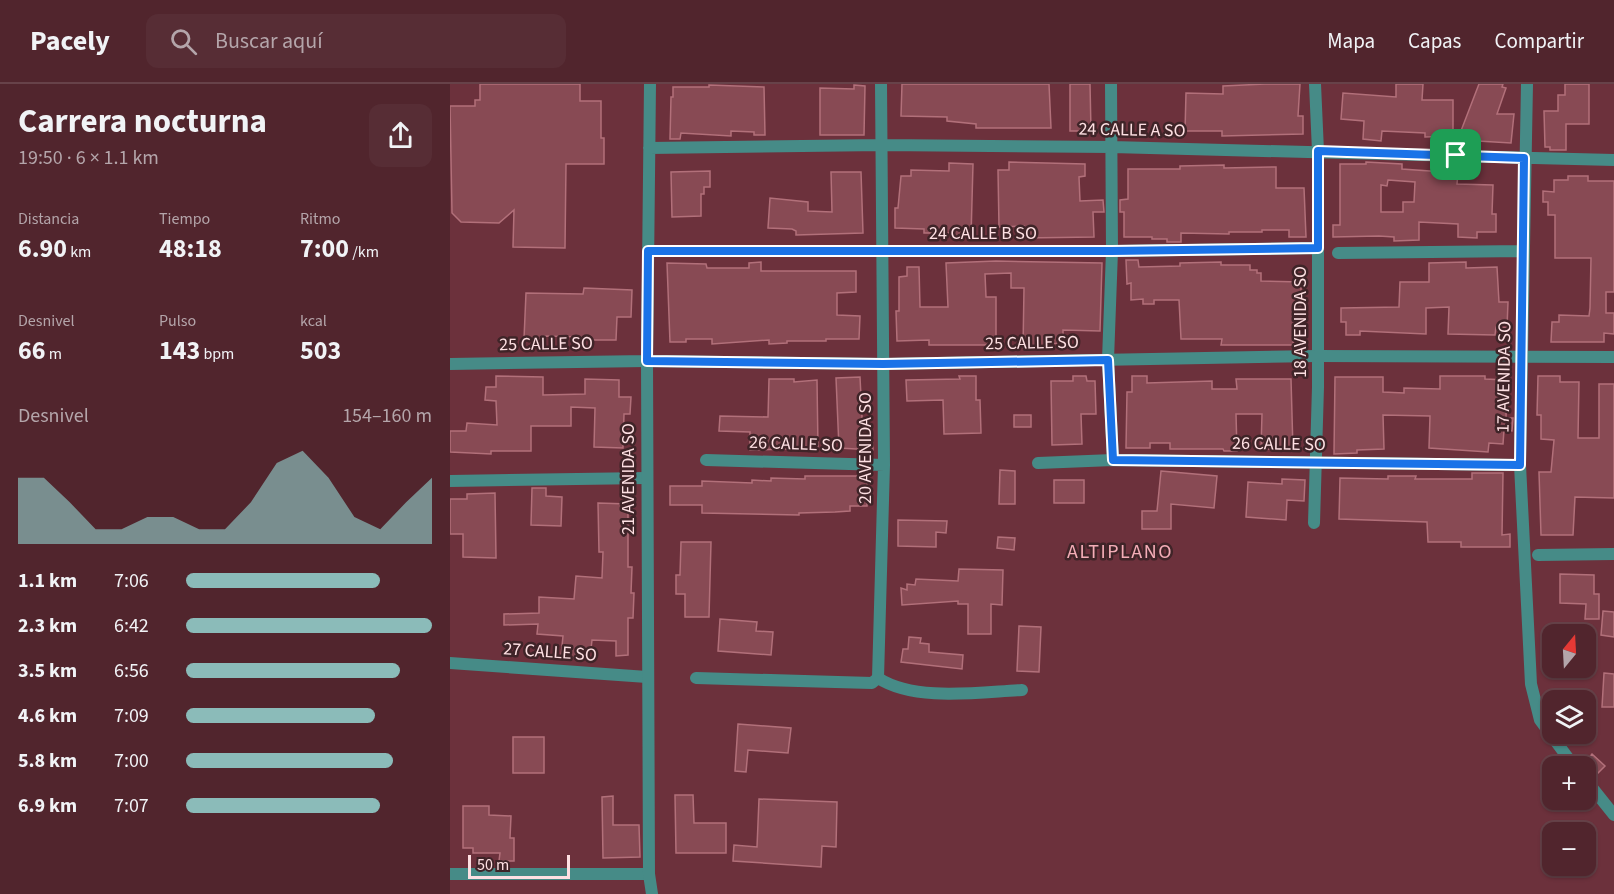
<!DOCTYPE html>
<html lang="es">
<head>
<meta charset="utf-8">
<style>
  body { margin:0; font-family:"Source Sans 3",sans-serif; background:#572d35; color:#f1f3f6; height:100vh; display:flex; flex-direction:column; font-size:22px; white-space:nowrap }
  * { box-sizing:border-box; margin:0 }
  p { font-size:20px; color:#b4a5aa }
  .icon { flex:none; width:33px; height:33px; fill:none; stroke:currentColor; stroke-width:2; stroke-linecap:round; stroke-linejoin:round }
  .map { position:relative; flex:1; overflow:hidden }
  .panel { display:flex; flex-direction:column; background:#51252d; width:450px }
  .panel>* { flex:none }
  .needle { width:39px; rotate:18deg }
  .buttons { position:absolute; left:1092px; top:540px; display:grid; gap:12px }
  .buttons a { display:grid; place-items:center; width:54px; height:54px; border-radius:12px; background:#51252d; box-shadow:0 2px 4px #0004,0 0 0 2px #674249; font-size:30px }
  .scale { position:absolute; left:18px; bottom:15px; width:102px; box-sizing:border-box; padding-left:6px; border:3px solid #fee0e3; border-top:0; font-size:16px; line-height:21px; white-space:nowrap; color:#fee0e3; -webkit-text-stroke:4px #3f2428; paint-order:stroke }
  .pin { position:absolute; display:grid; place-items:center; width:51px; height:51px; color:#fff; margin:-26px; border-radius:12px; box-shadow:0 3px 9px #0006 }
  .round { display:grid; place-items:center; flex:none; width:63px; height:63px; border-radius:12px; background:#572d35 }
  .head { display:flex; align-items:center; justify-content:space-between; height:102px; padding:0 18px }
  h1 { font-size:33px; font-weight:700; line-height:45px }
  .figures { display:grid; grid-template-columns:repeat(3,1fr); gap:9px; height:102px; padding:6px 18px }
  .figures div { display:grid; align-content:center }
  .figures b { font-size:26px; font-weight:700 }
  .figures small { font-size:16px; font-weight:400 }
  .figures p { font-size:16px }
  .chart { height:168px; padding:12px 18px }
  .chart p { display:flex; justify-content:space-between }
  .chart svg { width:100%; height:108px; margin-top:6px; fill:#8bbbb9; opacity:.7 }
  ul { padding:0 18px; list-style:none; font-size:20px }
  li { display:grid; grid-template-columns:96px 72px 1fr; align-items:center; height:45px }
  li i { height:15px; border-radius:8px; background:#8bbbb9 }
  header { display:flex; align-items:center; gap:36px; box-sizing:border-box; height:84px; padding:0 30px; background:#51252d; border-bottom:2px solid #674249 }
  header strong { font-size:28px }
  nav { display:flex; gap:33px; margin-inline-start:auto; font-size:21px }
  .search { width:420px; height:54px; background:#572d35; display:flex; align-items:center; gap:15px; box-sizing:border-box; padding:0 21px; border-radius:12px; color:#b4a5aa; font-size:22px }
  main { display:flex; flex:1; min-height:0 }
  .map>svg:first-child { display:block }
  .building { fill:#884a54; stroke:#b2707a; stroke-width:1.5; fill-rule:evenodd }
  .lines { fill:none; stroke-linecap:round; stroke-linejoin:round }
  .minor { stroke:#468b87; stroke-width:12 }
  .tertiary { stroke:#468b87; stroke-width:12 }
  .route-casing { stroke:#fff; stroke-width:12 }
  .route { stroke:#1a73e8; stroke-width:8 }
  .labels { text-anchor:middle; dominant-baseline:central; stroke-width:5; stroke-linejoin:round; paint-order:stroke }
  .street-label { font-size:18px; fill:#fee0e3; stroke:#3f2428 }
  .neighbourhood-label { font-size:20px; letter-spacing:1.5px; fill:#f4adb7; stroke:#3f2428 }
</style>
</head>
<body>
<header>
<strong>Pacely</strong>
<div class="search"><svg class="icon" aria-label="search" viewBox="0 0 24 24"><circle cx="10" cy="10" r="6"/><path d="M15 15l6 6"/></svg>Buscar aquí</div>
<nav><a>Mapa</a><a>Capas</a><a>Compartir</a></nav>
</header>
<main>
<section class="panel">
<div class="head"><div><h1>Carrera nocturna</h1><p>19:50 · 6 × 1.1 km</p></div><a class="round"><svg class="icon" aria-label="share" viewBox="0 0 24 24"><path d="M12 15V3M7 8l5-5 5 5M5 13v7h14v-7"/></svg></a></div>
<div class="figures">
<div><p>Distancia</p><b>6.90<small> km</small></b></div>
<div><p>Tiempo</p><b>48:18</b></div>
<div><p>Ritmo</p><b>7:00<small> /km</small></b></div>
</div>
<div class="figures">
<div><p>Desnivel</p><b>66<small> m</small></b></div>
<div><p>Pulso</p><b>143<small> bpm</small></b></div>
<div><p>kcal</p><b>503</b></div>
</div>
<div class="chart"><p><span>Desnivel</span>154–160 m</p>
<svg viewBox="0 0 160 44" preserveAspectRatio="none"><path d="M0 44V17L10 17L20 27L30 38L40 38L50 33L60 33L70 38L80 38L90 27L100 11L110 6L120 17L130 33L140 38L150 27L160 17V44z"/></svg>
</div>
<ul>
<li><b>1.1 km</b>7:06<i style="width:79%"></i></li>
<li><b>2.3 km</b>6:42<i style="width:100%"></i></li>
<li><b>3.5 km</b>6:56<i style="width:87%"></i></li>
<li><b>4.6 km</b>7:09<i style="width:77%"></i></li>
<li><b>5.8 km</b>7:00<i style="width:84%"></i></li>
<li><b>6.9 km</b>7:07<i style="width:79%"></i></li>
</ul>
</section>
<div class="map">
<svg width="1164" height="810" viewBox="0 0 1164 810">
  <rect width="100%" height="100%" fill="#6c313c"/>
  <!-- building -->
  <path class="building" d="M30,0H130V17H151V54H154V80H116L115,164L63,163L64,126L49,139L11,138L2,129L0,22H25V16H30Z
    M452,0H599L601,44H526V40L497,37V33L451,32Z
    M620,0H640L641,47H620Z
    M815,0H850L848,32H853V50L772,52V47H735L736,9L773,10V2Z
    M946,0H973L972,16H1003V52L975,53V49L932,47L931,57L913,55L914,37L891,35L893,9L946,13Z
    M1029,0H1053L1052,3L1056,4L1047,30H1064L1061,59L1011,56V52H1009Z
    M1115,0H1139V40H1116V66H1100V63H1095L1094,27H1108V11H1115Z
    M259,1L314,3L315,51H304V48L281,47V52L231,49L230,55H220L221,13H223V3H259Z
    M404,1L415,2L414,51H370V4L404,5Z
    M559,78L635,80V92L629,93L630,117L653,116L654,128H643L644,153L574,154V142L549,143L548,86H559Z
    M916,78L952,80V85L1008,89L1007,100L1043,101L1042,130H1046V148H1027V154L1008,153V140L969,138V156L944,157V153L929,152L883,153V141H890V80H916ZM938,96L965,98L964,118H953V128H931V101L937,102Z
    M499,79L523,80L521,153L501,152L502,149H474V145L445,144V124H448L451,92H461V86L499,87Z
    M774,81V84L826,83V104H854L856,153H839V146H812V148H779V150L731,149V158H717V155H702V153H674V128H670V116L678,115V85H730V82Z
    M260,87V103H254V110H251V132L222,133L221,88Z
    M381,88H411L413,149L346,151V147L342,145L318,144L320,114L358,118V127L382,128Z
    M1118,92H1138V97H1164V208H1156V229H1164V250L1154,249V258H1101L1102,238H1109V231L1139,232L1140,224L1141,174H1105V131H1098V118H1093V107L1104,108V96H1118Z
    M676,176H688L689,183L730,182V179L771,178V181H800V186H807V189H811V197L851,198V223H845L843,261H771L772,255H731L729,216H704V220H693V215L681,216V199L677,200Z
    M546,177L652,179L650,247L613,246V260L598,259L597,265L573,264L574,204H561V189L535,190L536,213H546V261H479V256L447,257L446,227H449V193L457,192V183H469L470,223H498L496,179Z
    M311,178V187H406V208L387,209V231L410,232L409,255H376V257H337V259L319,260V256L262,260V255H236V258H220L217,179L256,180L257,184H299V179Z
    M1016,178V184L1047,183L1049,218H1058L1057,244L1046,243L1045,251L998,250L999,223L976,224V250L910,247V251H896V238H891V224L949,223L950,198H979V179Z
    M134,204L182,206L181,233H167L166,256H133V253L93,252V255H74L76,209L133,210Z
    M46,292L93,293V311L135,310V295L169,296V313H181L180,330H174L173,364L144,363L145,324L121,323V342H81V367H41V370L0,368V347H16L17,339L47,341L46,317L35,316L36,303H46Z
    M509,292H526V316H530L531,349L494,350L493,316L457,317L456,296L510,295Z
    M623,292H636L637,297H645L646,330H631L632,360L602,361L601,297H623Z
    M682,292H697V299L762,297V305H787L786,295H841L843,366L811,365L812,330H786L787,367H774L773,365H720V359H700V364H676L677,308H682Z
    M990,292H1035V295L1057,296L1056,334H1063L1062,347L1054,346L1053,360L1039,359L1038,368L979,364L980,332L933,331L934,365L907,366V369L884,370L885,293H933V308L954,309V304L990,305Z
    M1088,292H1110V298H1129L1128,354H1149V300H1164V414L1125,413L1123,451H1091L1089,388H1101L1104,356L1091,355V331H1087Z
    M410,293L413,353H422L423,366L389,364L386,294Z
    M319,295H344V298L367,296L368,364L300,366V348L269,347L270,332L318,333Z
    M564,331H581V343H564Z
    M550,386L565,387V420H549Z
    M711,387L767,392L764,424L721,420V445H692V427H707Z
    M1022,389H1053L1052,451L1060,450V463H1011V458H978L977,438L889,435L890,394L938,395V392H966L965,395H1022Z
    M355,392H417V422H400V427L385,428L349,429V431L252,429V421H220V402H252V397L302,399V396L321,397V394L355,395Z
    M832,395L855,396L854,417L837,416L836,436L796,433L798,398L832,400Z
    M604,396H634V419H604Z
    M82,404H96V412L112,413L111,442L81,441Z
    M45,409L46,474L13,473V450H0V415H17V410Z
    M148,419L178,420V483H182L181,509H184L183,534H178V571L166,572V557L142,556L141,565L127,563L126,574L111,572L113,552L87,550L88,540L54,541V530L89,529V513L124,515L126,492L152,494L153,468H149Z
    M448,436L497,437L496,449L486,448V463L448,462Z
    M548,453L565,454L564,466L547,464Z
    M231,458H261L259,533H235V510H226V491H230Z
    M509,485L553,486L552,521L541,520V550H518V520H508V517L452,521L451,504L457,506V500L465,501L466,495L508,497Z
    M1110,490L1144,491V510H1149V535H1135L1136,520L1110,519Z
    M1153,527L1164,528V553L1151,551Z
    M270,535L307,538L306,547L323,548L321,571L268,567Z
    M569,542L591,543L589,588L567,587Z
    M459,553L471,554L470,559L479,560V568L513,571L512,585L451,578L453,565H458Z
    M1154,589L1164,590V623H1152Z
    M288,640L341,644L338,669L298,666L296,688L285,687Z
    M63,653H94V689H63Z
    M1142,670L1155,682L1144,693L1136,686V682H1132Z
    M225,711H243L244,739H276V769H226Z
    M163,712V741H189L190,773L153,774L152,713Z
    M309,715L387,718L386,763L372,762L371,783L283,777L284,761L307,763Z
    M13,722H39V731L61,732L60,754H64V777H49L50,769H23V764H13Z"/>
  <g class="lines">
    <!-- minor -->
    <path class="minor" d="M661,0L662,167L658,276L663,376
      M1077,0L1070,381L1081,600L1090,636L1124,682
      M199,64L432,61L662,63L1164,76
      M198,167H662L868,164
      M888,169L1074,167
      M0,280L197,277L200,0
      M256,376L434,381
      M588,379L663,376L1070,381
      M0,397L196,394
      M864,439L868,303V67L865,0
      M1088,471L1164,470
      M0,579L197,593
      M246,594L422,599L428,594L434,381L431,0
      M428,594C465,618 529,608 572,606
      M1136,696L1164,731
      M0,790H199"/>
    <!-- tertiary -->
    <path class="tertiary" d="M202,810L199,790L197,277L433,280L867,272L1164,273"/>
  </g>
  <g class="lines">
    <defs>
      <path id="route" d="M868,67L1074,74L1070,381L663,376L658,276L433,280L197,277L198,167H662L868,164Z"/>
    </defs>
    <!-- route casing -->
    <use href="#route" class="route-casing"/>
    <!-- route -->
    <use href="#route" class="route"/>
  </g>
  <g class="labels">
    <!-- street labels -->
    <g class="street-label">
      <text transform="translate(682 46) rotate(1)">24 CALLE A SO</text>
      <text x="533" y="149">24 CALLE B SO</text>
      <text transform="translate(850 238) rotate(-90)">18 AVENIDA SO</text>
      <text transform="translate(582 259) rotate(-1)">25 CALLE SO</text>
      <text transform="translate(96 260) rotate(-1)">25 CALLE SO</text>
      <text transform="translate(1054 293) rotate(-89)">17 AVENIDA SO</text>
      <text transform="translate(346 360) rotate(2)">26 CALLE SO</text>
      <text transform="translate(829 360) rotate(1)">26 CALLE SO</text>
      <text transform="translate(415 364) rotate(-90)">20 AVENIDA SO</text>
      <text transform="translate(178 395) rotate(-90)">21 AVENIDA SO</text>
      <text transform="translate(100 568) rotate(4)">27 CALLE SO</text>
    </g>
    <!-- neighbourhood labels -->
    <g class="neighbourhood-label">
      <text x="670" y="468">ALTIPLANO</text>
    </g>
  </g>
</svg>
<div class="buttons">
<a><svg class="needle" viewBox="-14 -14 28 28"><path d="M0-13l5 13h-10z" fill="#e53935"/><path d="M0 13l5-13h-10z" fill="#b4a5aa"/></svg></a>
<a><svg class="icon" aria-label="layers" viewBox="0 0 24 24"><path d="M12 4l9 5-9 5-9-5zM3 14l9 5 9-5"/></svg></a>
<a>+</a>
<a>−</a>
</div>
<div class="scale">50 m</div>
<div class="pin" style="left:1006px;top:71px;background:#1e9e55"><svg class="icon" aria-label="arrive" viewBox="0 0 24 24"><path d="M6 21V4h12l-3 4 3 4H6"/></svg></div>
</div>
</main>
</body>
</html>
